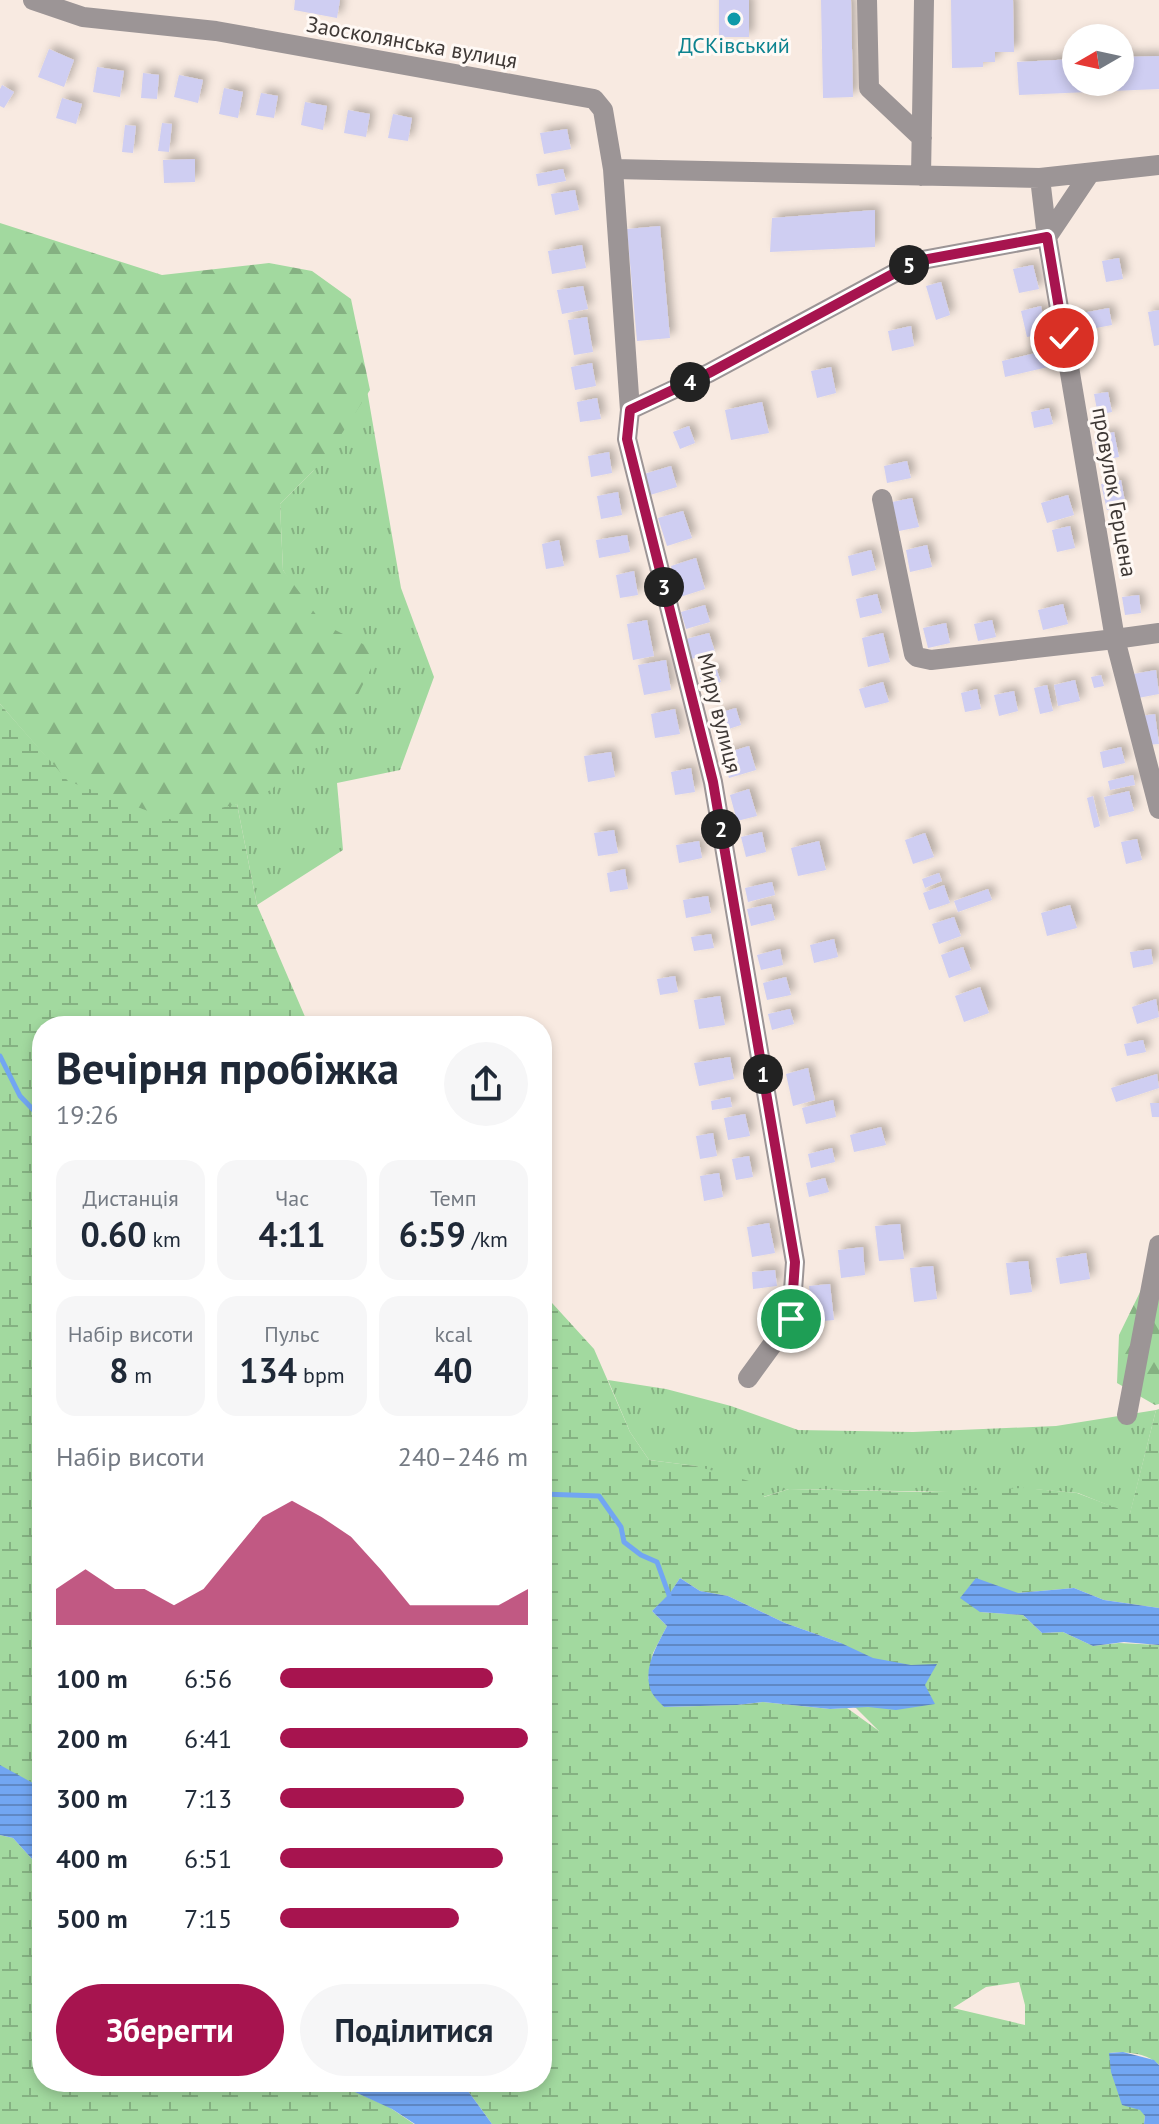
<!DOCTYPE html>
<html lang="uk">
<head>
<meta charset="utf-8">
<style>
  body { margin:0; font-family:"PT Sans",sans-serif; background:#f6f6f7; color:#1f2937; height:100vh; display:flex; flex-direction:column; font-size:30px; white-space:nowrap }
  * { box-sizing:border-box; margin:0 }
  p { font-size:26px; color:#747a83 }
  .icon { flex:none; width:44px; height:44px; fill:none; stroke:currentColor; stroke-width:2; stroke-linecap:round; stroke-linejoin:round }
  .map { position:relative; flex:1; overflow:hidden }
  .sheet { position:absolute; left:32px; top:1016px; width:520px; height:1076px; display:flex; flex-direction:column; background:#fff; border-radius:32px; box-shadow:0 4px 12px #0003 }
  .sheet>* { flex:none }
  .needle { width:52px; rotate:261deg }
  .tools { position:absolute; left:1062px; top:24px; display:grid; gap:16px }
  .tools a { display:grid; place-items:center; width:72px; height:72px; border-radius:50%; background:#fff; box-shadow:0 4px 12px #0003; font-size:40px }
  .pin { position:absolute; display:grid; place-items:center; width:68px; height:68px; color:#fff; margin:-34px; border:4px solid #fff; border-radius:50%; box-shadow:0 2px 8px #0007 }
  .km { position:absolute; width:40px; height:40px; margin:-20px; border-radius:50%; background:#222; color:#fff; font-size:22px; line-height:40px; text-align:center }
  .round { display:grid; place-items:center; flex:none; width:84px; height:84px; border-radius:42px; background:#f6f6f7 }
  .overview { display:flex; align-items:center; justify-content:space-between; height:136px; padding:0 24px }
  h1 { font-size:44px; font-weight:600; line-height:60px }
  .figures { display:grid; grid-template-columns:repeat(3,1fr); gap:12px; height:136px; padding:8px 24px }
  .figures div { display:grid; align-content:center; border-radius:20px; background:#f6f6f7; text-align:center }
  .figures b { font-size:34px; font-weight:600 }
  .figures small { font-size:22px; font-weight:400 }
  .figures p { font-size:22px }
  .chart { height:224px; padding:16px 24px }
  .chart p { display:flex; justify-content:space-between }
  .chart svg { width:100%; height:144px; margin-top:8px; fill:#a7144f; opacity:.7 }
  .action { display:flex; gap:16px; margin-top:auto; padding:16px 24px }
  .action a { flex:1; height:92px; border-radius:48px; background:#a7144f; color:#fff; font-size:32px; font-weight:600; line-height:92px; text-align:center }
  .action a+a { background:#f6f6f7; color:#1f2937 }
  ul { padding:0 24px; list-style:none; font-size:26px }
  li { display:grid; grid-template-columns:128px 96px 1fr; align-items:center; height:60px }
  li i { height:20px; border-radius:10px; background:#a7144f }
  .map>svg:first-child { display:block }
  .grass { fill:url(#grass-tufts) }
  .forest { fill:url(#forest-firs) }
  .wetland { fill:url(#wetland-marsh); fill-rule:evenodd }
  .water { fill:url(#water-rules) }
  .lines { fill:none; stroke-linecap:round; stroke-linejoin:round }
  .stream { stroke:#72a6f2; stroke-width:5 }
  .building { fill:#cfcef2; filter:url(#shadow) }
  .minor { stroke:#9c9596; stroke-width:20 }
  .route-casing { stroke:#fff; stroke-width:16 }
  .route { stroke:#a7144f; stroke-width:10 }
  .culture-dot { fill:#0f9aa8; stroke:#fff9f5; stroke-width:3 }
  .labels { text-anchor:middle; dominant-baseline:central; stroke-width:6; stroke-linejoin:round; paint-order:stroke }
  .street-label { font-size:22px; fill:#3f3936; stroke:#fff9f5 }
  .culture-label { font-size:22px; fill:#0d838f; stroke:#fff9f5 }
</style>
</head>
<body>
<div class="map">
<svg width="1159" height="2124" viewBox="0 0 1159 2124">
  <defs>
    <pattern id="grass-tufts" width="24" height="20" patternUnits="userSpaceOnUse" patternTransform="scale(2)"><rect width="24" height="20" fill="#a2d99f"/><path d="M3 7l-1-3M5 7V3M7 7l1-3M15 17l-1-3M17 17v-4M19 17l1-3" fill="none" stroke="#85b182"/></pattern>
    <pattern id="forest-firs" width="22" height="20" patternUnits="userSpaceOnUse" patternTransform="scale(2)"><rect width="22" height="20" fill="#a2d99f"/><path d="M5 1l3.5 6h-7zM16 11l3.5 6h-7z" fill="#85b182"/></pattern>
    <pattern id="wetland-marsh" width="20" height="14" patternUnits="userSpaceOnUse" patternTransform="scale(2)"><rect width="20" height="14" fill="#a2d99f"/><path d="M1 5h8M5 5V1M11 12h8M15 12V8" fill="none" stroke="#85b182"/></pattern>
    <pattern id="water-rules" width="6" height="5" patternUnits="userSpaceOnUse" patternTransform="scale(2)"><rect width="6" height="5" fill="#72a6f2"/><path d="M0 2.5h6" fill="none" stroke="#5f88c5"/></pattern>
    <filter id="shadow"><feDropShadow dx="5" dy="-5" stdDeviation="4" flood-color="#0004"/></filter>
  </defs>
  <rect width="100%" height="100%" fill="#f8eae1"/>
  <!-- grass -->
  <path class="grass" d="M366,384L401,588L434,677L400,770L337,783L343,850L257,905L237,804L319,629L283,570L280,504L313,471Z
    M608,1380L666,1389L731,1406L798,1430L913,1432L1056,1426L1156,1410L1130,1514L1078,1493L1032,1489L956,1492L789,1489L763,1497L696,1466L649,1460L630,1432Z"/>
  <!-- forest -->
  <path class="forest" d="M0,223L162,275L269,263L312,271L351,299L370,390L326,458L280,504L283,570L323,624L379,652L345,721L271,790L172,831L73,788L0,704Z
    M1159,1280V1404L1155,1405L1117,1383L1119,1335L1142,1288Z"/>
  <!-- wetland -->
  <path class="wetland" d="M0,704L68,781L172,820L237,804L257,905L309,1026H42V1788L0,1767Z
    M542,1292L594,1349L630,1432L649,1460L696,1466L763,1485L764,1497L789,1489L924,1492L1025,1488L1077,1493L1130,1513L1156,1410L1159,1409V1608L1104,1600L1074,1588L1018,1593L980,1612L1023,1615L1042,1633L1063,1632L1093,1646L1119,1643L1159,1645V2065C1148,2053 1124,2051 1109,2053L1145,2116L1144,2124H492L463,2084L459,2082H542ZM680,1578L700,1591L728,1596L785,1623L841,1643L845,1704L856,1708L879,1731L847,1708L830,1709L763,1702L737,1705L664,1707L648,1678L653,1653L667,1626L652,1611L669,1595ZM1019,1982L1025,2005V2025L953,2008L986,1987Z
    M0,1835L13,1838L42,1870V2082H333L389,2107L414,2124H0Z"/>
  <!-- water -->
  <path class="water" d="M680,1578L700,1591L728,1596L785,1623L841,1643L873,1658L911,1665L937,1664L925,1685L935,1704L896,1710L868,1707L830,1709L763,1702L737,1705L664,1707C660,1703 655,1698 652,1693C641,1670 657,1646 667,1626L652,1611L670,1593Z
    M976,1578L1018,1593L1074,1588L1104,1600L1159,1608V1645L1124,1642L1093,1646L1063,1632L1042,1633L1023,1615L980,1612L960,1598Z
    M0,1765L42,1788V1870L13,1838L0,1835Z
    M1123,2052L1154,2060L1159,2065V2124H1144L1145,2116L1140,2110L1122,2105L1111,2072L1109,2053Z
    M333,2082H459L463,2084L492,2124H415L392,2109Z"/>
  <g class="lines">
    <!-- stream -->
    <path class="stream" d="M0,1056L20,1096L42,1119
      M542,1494L599,1496L621,1527L624,1542L641,1555L657,1562L669,1595"/>
  </g>
  <!-- building -->
  <path class="building" d="M295,0H340L337,18L294,10Z
    M719,0H749V37H719Z
    M821,0H851L853,97L823,98Z
    M951,0H1013L1014,52H995V62H983V67L952,68Z
    M49,49L74,60L64,87L38,77Z
    M1159,56V89L1019,95L1017,62L1076,59V82H1120V57Z
    M97,67L124,71L120,97L93,92Z
    M143,73L159,75L157,99L141,98Z
    M179,75L203,80L198,103L174,97Z
    M2,85L14,92L4,108L0,106V89Z
    M224,88L243,92L238,118L219,114Z
    M261,93L278,96L274,118L256,115Z
    M62,98L82,104L76,124L56,118Z
    M305,102L327,106L323,130L301,125Z
    M348,110L370,114L366,137L344,133Z
    M393,114L412,118L408,141L388,138Z
    M162,123L172,124L169,152L158,151Z
    M125,125L136,126L133,153L122,152Z
    M567,129L571,149L544,154L540,133Z
    M195,159V182L164,183L163,160Z
    M563,169L566,181L538,186L536,174Z
    M575,190L579,210L555,215L551,194Z
    M875,210V247L770,252L772,218Z
    M660,226L670,338L637,341L627,229Z
    M582,245L586,268L552,274L548,251Z
    M1119,258L1123,279L1106,282L1102,261Z
    M1033,265L1039,289L1019,293L1013,269Z
    M941,282L950,315L936,320L926,286Z
    M583,286L588,309L562,314L557,290Z
    M1041,306L1047,333L1027,337L1021,311Z
    M1109,308L1112,325L1080,331L1077,314Z
    M1159,310V345L1154,346L1148,312Z
    M587,317L593,352L574,355L568,320Z
    M911,326L914,346L892,351L888,331Z
    M1044,351L1048,367L1005,377L1002,361Z
    M592,363L596,386L575,390L571,367Z
    M831,367L836,393L817,398L811,371Z
    M1108,392L1112,412L1098,415L1094,394Z
    M597,398L601,419L580,422L577,402Z
    M762,402L769,433L731,440L725,410Z
    M1049,408L1053,424L1034,428L1031,412Z
    M689,426L695,443L680,449L673,432Z
    M1114,432L1119,457L1099,461L1094,436Z
    M609,452L612,473L591,477L588,456Z
    M907,461L911,478L887,483L884,466Z
    M671,466L677,487L650,495L644,474Z
    M1121,480L1126,507L1107,510L1101,484Z
    M618,492L622,515L601,519L597,496Z
    M1068,495L1074,515L1047,523L1041,503Z
    M912,498L919,527L899,531L892,502Z
    M683,511L692,538L667,546L658,518Z
    M1070,526L1075,548L1057,552L1052,530Z
    M627,535L630,552L599,558L596,540Z
    M559,540L564,566L546,569L542,544Z
    M927,545L932,567L910,572L906,550Z
    M871,550L876,570L852,576L848,556Z
    M696,558L705,589L680,597L671,566Z
    M634,571L638,595L620,598L616,575Z
    M877,594L882,613L860,618L856,599Z
    M1139,595L1141,613L1125,615L1122,597Z
    M1063,604L1068,624L1043,630L1038,610Z
    M705,605L710,622L686,629L681,612Z
    M647,620L654,656L633,660L627,624Z
    M992,620L996,637L978,641L974,624Z
    M946,623L950,643L928,648L923,628Z
    M709,633L715,652L691,659L686,639Z
    M883,633L890,662L868,667L862,638Z
    M666,660L671,690L644,695L638,665Z
    M716,667L721,682L703,688L699,673Z
    M1156,670L1159,694L1138,698L1133,674Z
    M1101,675L1104,686L1094,688L1091,677Z
    M1075,680L1080,701L1058,706L1054,685Z
    M883,682L889,702L865,708L859,689Z
    M1047,685L1053,711L1040,714L1034,688Z
    M977,689L981,709L965,712L961,693Z
    M1014,691L1018,711L999,716L994,695Z
    M736,708L741,725L716,733L711,715Z
    M675,709L680,734L655,738L651,714Z
    M1155,714L1159,744L1145,745L1141,716Z
    M749,746L756,770L729,778L722,754Z
    M1121,747L1125,763L1103,768L1100,752Z
    M611,752L615,777L588,782L584,756Z
    M691,768L695,792L675,795L671,772Z
    M1133,775L1135,785L1110,790L1108,781Z
    M749,789L757,816L737,821L730,795Z
    M1129,791L1134,811L1109,817L1104,797Z
    M1093,796L1100,826L1094,828L1087,798Z
    M614,830L618,853L598,856L594,833Z
    M762,832L766,852L746,857L741,837Z
    M925,833L934,857L913,864L905,840Z
    M1137,839L1142,860L1126,864L1121,842Z
    M699,841L702,858L679,863L676,845Z
    M819,841L826,870L798,876L791,848Z
    M625,869L628,889L610,892L607,873Z
    M939,873L942,881L925,888L922,879Z
    M772,882L775,895L748,902L745,888Z
    M944,885L950,903L929,910L923,893Z
    M988,889L992,900L958,912L954,901Z
    M708,896L711,913L686,918L683,900Z
    M771,904L775,920L751,926L747,909Z
    M1070,905L1077,928L1047,936L1041,913Z
    M954,917L961,936L939,944L932,924Z
    M711,934L714,948L694,951L691,937Z
    M834,939L838,957L814,963L810,945Z
    M963,947L971,970L949,978L941,955Z
    M780,949L783,965L761,970L757,955Z
    M1151,949L1153,964L1133,968L1130,952Z
    M675,976L678,992L660,995L657,979Z
    M786,977L791,995L767,1000L763,983Z
    M980,987L989,1013L964,1022L955,996Z
    M720,996L725,1025L699,1029L694,1000Z
    M1156,999L1159,1017L1137,1024L1132,1007Z
    M790,1009L794,1024L772,1030L768,1014Z
    M1143,1040L1146,1052L1127,1056L1124,1044Z
    M730,1057L734,1079L699,1086L694,1063Z
    M808,1068L815,1100L793,1106L786,1074Z
    M1157,1074L1159,1088L1116,1102L1111,1088Z
    M730,1097L732,1107L712,1110L711,1101Z
    M833,1100L836,1117L806,1124L802,1108Z
    M1150,1103H1159V1117H1152Z
    M745,1114L750,1136L728,1140L724,1118Z
    M881,1127L886,1145L854,1152L850,1135Z
    M713,1133L717,1156L700,1159L696,1136Z
    M832,1148L835,1162L811,1168L808,1154Z
    M749,1156L753,1177L736,1180L732,1159Z
    M719,1173L723,1197L704,1201L700,1176Z
    M825,1178L829,1192L809,1197L806,1183Z
    M769,1223L775,1253L752,1257L747,1227Z
    M900,1224L904,1259L879,1261L875,1226Z
    M863,1247L865,1275L841,1278L838,1250Z
    M1086,1253L1090,1279L1060,1284L1056,1258Z
    M1028,1261L1032,1292L1010,1295L1006,1263Z
    M933,1266L937,1299L914,1302L910,1268Z
    M775,1270L777,1286L753,1289L752,1272Z
    M830,1284L834,1320L813,1322L809,1286Z"/>
  <g class="lines">
    <!-- minor -->
    <path class="minor" d="M33,0L83,17L216,31L594,99L603,110L613,169L630,410L627,439L713,782L795,1262L791,1319L748,1378
      M867,0L869,88L922,138
      M613,169L1040,178L1159,165
      M921,176L924,0
      M1040,178L1047,237L1115,639L1159,809
      M630,410L709,373L917,261L1047,237L1090,173
      M882,499L914,654L917,657L931,660L1115,639L1159,633
      M1127,1415L1159,1245"/>
  </g>
  <g class="lines">
    <defs>
      <path id="route" d="M791,1319L795,1262L713,782L627,439L630,410L709,373L917,261L1047,237L1064,338"/>
    </defs>
    <!-- route casing -->
    <use href="#route" class="route-casing"/>
    <!-- route -->
    <use href="#route" class="route"/>
  </g>
  <!-- markers -->
  <circle class="culture-dot" cx="734" cy="19" r="8"/>
  <g class="labels">
    <!-- street labels -->
    <g class="street-label">
      <text transform="translate(412 42) rotate(10)">Заосколянська вулиця</text>
      <text transform="translate(1115 492) rotate(80)">провулок Герцена</text>
      <text transform="translate(720 713) rotate(76)">Миру вулиця</text>
    </g>
    <!-- culture labels -->
    <g class="culture-label">
      <text x="734" y="45">ДСКівський</text>
    </g>
  </g>
</svg>
<div class="tools">
<a><svg class="needle" viewBox="-14 -14 28 28"><path d="M0-13l5 13h-10z" fill="#e53935"/><path d="M0 13l5-13h-10z" fill="#747a83"/></svg></a>
</div>
<div class="pin" style="left:791px;top:1319px;background:#1e9e55"><svg class="icon" aria-label="arrive" viewBox="0 0 24 24"><path d="M6 21V4h12l-3 4 3 4H6"/></svg></div>
<div class="pin" style="left:1064px;top:338px;background:#d93025"><svg class="icon" aria-label="check" viewBox="0 0 24 24"><path d="M5 12l5 5 9-10"/></svg></div>
<b class="km" style="left:763px;top:1074px">1</b>
<b class="km" style="left:721px;top:829px">2</b>
<b class="km" style="left:664px;top:587px">3</b>
<b class="km" style="left:690px;top:382px">4</b>
<b class="km" style="left:909px;top:265px">5</b>
<section class="sheet">
<div class="overview"><div><h1>Вечірня пробіжка</h1><p>19:26</p></div><a class="round"><svg class="icon" aria-label="share" viewBox="0 0 24 24"><path d="M12 15V3M7 8l5-5 5 5M5 13v7h14v-7"/></svg></a></div>
<div class="figures">
<div><p>Дистанція</p><b>0.60<small> km</small></b></div>
<div><p>Час</p><b>4:11</b></div>
<div><p>Темп</p><b>6:59<small> /km</small></b></div>
</div>
<div class="figures">
<div><p>Набір висоти</p><b>8<small> m</small></b></div>
<div><p>Пульс</p><b>134<small> bpm</small></b></div>
<div><p>kcal</p><b>40</b></div>
</div>
<div class="chart"><p><span>Набір висоти</span>240–246 m</p>
<svg viewBox="0 0 160 44" preserveAspectRatio="none"><path d="M0 44V33L10 27L20 33L30 33L40 38L50 33L60 22L70 11L80 6L90 11L100 17L110 27L120 38L130 38L140 38L150 38L160 33V44z"/></svg>
</div>
<ul>
<li><b>100 m</b>6:56<i style="width:86%"></i></li>
<li><b>200 m</b>6:41<i style="width:100%"></i></li>
<li><b>300 m</b>7:13<i style="width:74%"></i></li>
<li><b>400 m</b>6:51<i style="width:90%"></i></li>
<li><b>500 m</b>7:15<i style="width:72%"></i></li>
</ul>
<div class="action"><a>Зберегти</a><a>Поділитися</a></div>
</section>
</div>
</body>
</html>
